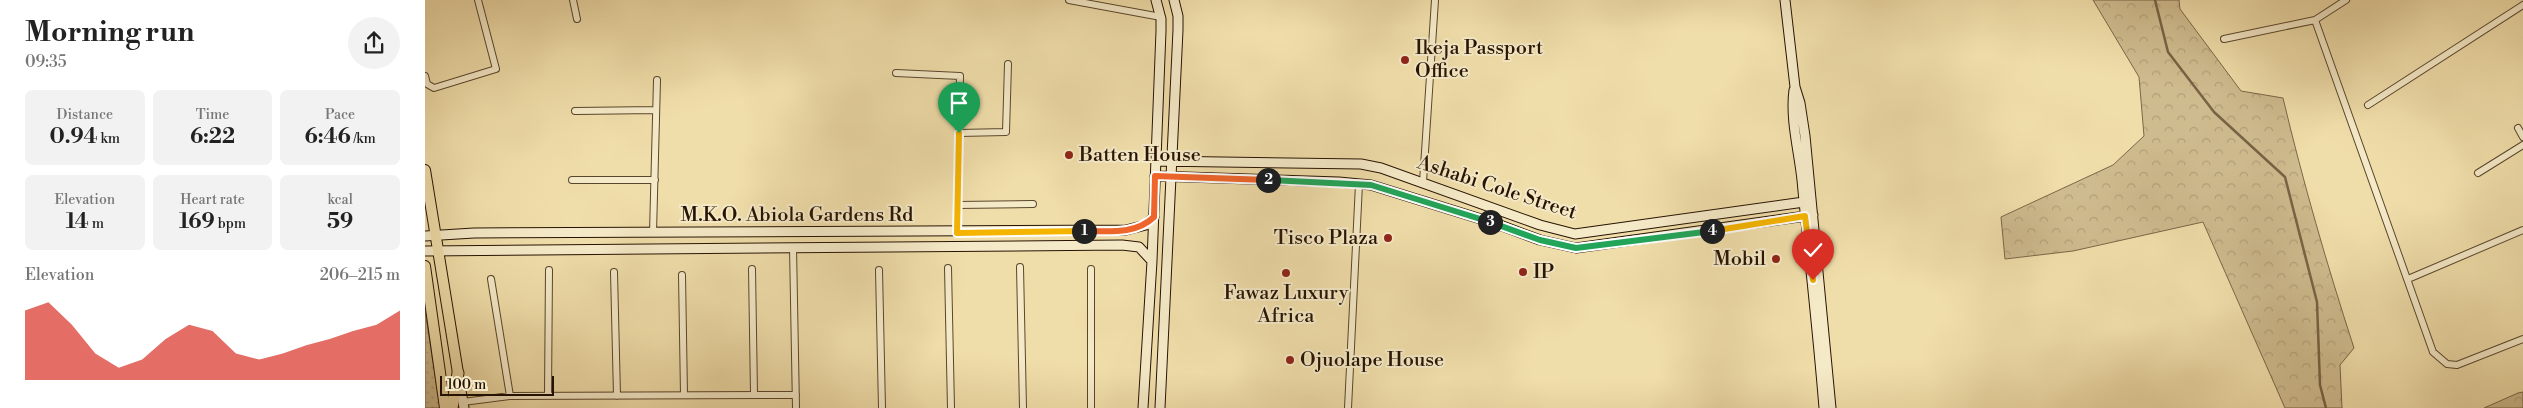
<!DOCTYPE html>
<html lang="en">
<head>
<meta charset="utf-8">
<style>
  body { margin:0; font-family:"Libre Bodoni",serif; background:#f2f2f2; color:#222; height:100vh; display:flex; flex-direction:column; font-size:19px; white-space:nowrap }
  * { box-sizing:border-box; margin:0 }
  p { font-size:16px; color:#767676 }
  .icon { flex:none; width:28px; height:28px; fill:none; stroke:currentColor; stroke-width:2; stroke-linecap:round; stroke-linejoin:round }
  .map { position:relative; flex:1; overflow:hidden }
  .side { display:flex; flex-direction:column; background:#fff; width:425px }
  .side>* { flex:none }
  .scale { position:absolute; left:15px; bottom:12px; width:114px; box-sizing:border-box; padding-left:5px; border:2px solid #271303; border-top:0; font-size:14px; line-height:18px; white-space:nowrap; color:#271303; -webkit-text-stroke:4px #f5eac8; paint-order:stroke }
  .pin { position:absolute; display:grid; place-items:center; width:42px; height:42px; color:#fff; margin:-51px -21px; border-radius:50% 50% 50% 0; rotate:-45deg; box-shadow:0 0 5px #0007 }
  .pin .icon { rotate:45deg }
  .km { position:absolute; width:25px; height:25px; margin:-12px; border-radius:50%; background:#222; color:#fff; font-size:14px; line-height:25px; text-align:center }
  .round { display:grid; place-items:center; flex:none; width:52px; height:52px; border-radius:26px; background:#f2f2f2 }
  .overview { display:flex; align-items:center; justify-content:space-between; height:85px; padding:0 25px }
  h1 { font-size:28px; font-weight:700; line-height:38px }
  .metrics { display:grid; grid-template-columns:repeat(3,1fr); gap:8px; height:85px; padding:5px 25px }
  .metrics div { display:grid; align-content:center; border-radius:8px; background:#f2f2f2; text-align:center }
  .metrics b { font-size:21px; font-weight:700 }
  .metrics small { font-size:14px; font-weight:400 }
  .metrics p { font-size:14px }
  .chart { height:140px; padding:10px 25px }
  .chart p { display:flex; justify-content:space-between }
  .chart svg { width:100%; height:90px; margin-top:5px; fill:#d93025; opacity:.7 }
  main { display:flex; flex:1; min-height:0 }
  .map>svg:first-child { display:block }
  .grass { fill:url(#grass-dots); stroke:#7a6748 }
  .forest { fill:url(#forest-crowns); stroke:#7a6748 }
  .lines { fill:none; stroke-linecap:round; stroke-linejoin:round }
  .stream { stroke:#776345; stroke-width:2.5 }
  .street-casing { stroke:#59462d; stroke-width:8 }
  .secondary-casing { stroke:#271303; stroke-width:11 }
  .primary-casing { stroke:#271303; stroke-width:12 }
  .highway-casing { stroke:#271303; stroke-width:13 }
  .street { stroke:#f5eac8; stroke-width:6 }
  .secondary { stroke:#f5eac8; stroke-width:9 }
  .primary { stroke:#f0deaa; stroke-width:10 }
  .highway { stroke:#f0deaa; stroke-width:11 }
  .split-1-casing { stroke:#fff; stroke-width:10 }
  .split-2-casing { stroke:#fff; stroke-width:10 }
  .split-3-casing { stroke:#fff; stroke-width:10 }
  .split-4-casing { stroke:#fff; stroke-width:10 }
  .split-5-casing { stroke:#fff; stroke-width:10 }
  .split-1 { stroke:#f5b400; stroke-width:6 }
  .split-2 { stroke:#f0652b; stroke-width:6 }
  .split-3 { stroke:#22a559; stroke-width:6 }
  .split-4 { stroke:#22a559; stroke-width:6 }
  .split-5 { stroke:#f5b400; stroke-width:6 }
  .poi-dot { fill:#8f2418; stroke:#f5eac8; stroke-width:2 }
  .labels { text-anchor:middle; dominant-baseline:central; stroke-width:4; stroke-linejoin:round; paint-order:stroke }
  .poi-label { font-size:20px; fill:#271303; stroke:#f5eac8; text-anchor:start }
  .street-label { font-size:20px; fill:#271303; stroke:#f5eac8 }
</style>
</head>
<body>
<main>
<section class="side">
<div class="overview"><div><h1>Morning run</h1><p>09:35</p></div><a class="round"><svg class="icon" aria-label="share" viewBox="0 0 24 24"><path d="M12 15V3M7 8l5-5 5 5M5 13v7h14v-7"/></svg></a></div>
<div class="metrics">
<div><p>Distance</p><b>0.94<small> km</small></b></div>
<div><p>Time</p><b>6:22</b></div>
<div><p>Pace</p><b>6:46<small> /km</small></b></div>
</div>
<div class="metrics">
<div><p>Elevation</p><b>14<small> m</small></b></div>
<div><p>Heart rate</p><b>169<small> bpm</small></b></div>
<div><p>kcal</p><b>59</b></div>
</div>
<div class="chart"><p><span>Elevation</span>206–215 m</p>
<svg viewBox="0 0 160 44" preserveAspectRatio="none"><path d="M0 44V10L10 6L20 17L30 31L40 38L50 34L60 24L70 17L80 20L90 31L100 34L110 31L120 27L130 24L140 20L150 17L160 10V44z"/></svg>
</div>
</section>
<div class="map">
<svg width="2098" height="408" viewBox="0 0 2098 408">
  <defs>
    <pattern id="grass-dots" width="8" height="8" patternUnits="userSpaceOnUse" patternTransform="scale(1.25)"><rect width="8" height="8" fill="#cebb8e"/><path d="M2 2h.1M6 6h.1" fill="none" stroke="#b1a079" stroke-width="1.8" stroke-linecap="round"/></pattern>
    <pattern id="forest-crowns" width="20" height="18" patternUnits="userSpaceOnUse" patternTransform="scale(1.25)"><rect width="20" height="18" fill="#cebb8e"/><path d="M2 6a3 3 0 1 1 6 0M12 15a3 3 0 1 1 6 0" fill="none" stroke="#b1a079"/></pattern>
  </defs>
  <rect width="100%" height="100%" fill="#f0deaa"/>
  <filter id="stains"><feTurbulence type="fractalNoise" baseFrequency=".004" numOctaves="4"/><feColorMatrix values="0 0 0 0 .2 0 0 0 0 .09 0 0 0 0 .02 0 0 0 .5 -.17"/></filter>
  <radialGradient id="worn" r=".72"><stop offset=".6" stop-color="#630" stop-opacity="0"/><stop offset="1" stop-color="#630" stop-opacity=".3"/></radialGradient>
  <!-- grass -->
  <path class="grass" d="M0,311L15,407V408H0Z"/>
  <!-- forest -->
  <path class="forest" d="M1668,0H1754L1755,9L1816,91L1858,98C1878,182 1902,265 1929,348L1915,365L1917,408H1860L1778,222L1648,251L1580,259L1576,217L1688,165L1719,136L1714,77Z
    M2098,392V408H2059L2093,393Z"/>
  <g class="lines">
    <!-- stream -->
    <path class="stream" d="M1730,0L1743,52L1789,112L1860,177L1892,302L1895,385L1901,408"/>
    <defs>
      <path id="street" d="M148,0L152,19
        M644,0L736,17
        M1890,20L2008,352L2022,364L2032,365L2098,339
        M1799,39L1890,20L1921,0
        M471,73L535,76L532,233
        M0,76L2,84L9,88L71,69L53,0
        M1943,105L2098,5
        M150,111L231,110
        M2093,128L2098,137
        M534,133L581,132L583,64
        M2053,173L2098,145
        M147,180H230
        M998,182L1010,0
        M532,205L608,204
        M228,233L232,80
        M368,247L371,408
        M595,267L598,408
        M523,268L526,408
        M327,269L329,394
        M666,269V408
        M454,270L457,408
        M189,272L192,396
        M257,275L259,395
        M66,279L85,396
        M1983,279L2098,230
        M123,395L124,270
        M38,402L85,396L371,395
        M923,408L934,184"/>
      <path id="secondary" d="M1360,0L1370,87L1375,103L1380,136L1406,408
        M1369,90C1365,119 1374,151 1377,180C1384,256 1393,332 1399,408
        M731,161L936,164L956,168L1115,225L1150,234L1386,201
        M730,176L914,182L946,185L1072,224L1115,240L1151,248L1388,215
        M0,236L49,233L701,230L721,225L729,217
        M0,251L697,245L714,247L727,261
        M34,379L39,408
        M718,408L727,261L736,31V19L731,0
        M735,408L753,30V16L749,0"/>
      <path id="primary" d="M0,170L33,373
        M0,266L20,408"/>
      <path id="highway" d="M27,408L33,373"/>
    </defs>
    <!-- street casing -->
    <use href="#street" class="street-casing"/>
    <!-- secondary casing -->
    <use href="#secondary" class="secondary-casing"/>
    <!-- primary casing -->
    <use href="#primary" class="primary-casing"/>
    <!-- highway casing -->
    <use href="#highway" class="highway-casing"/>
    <!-- street -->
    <use href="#street" class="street"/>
    <!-- secondary -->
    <use href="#secondary" class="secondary"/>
    <!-- primary -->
    <use href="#primary" class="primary"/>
    <!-- highway -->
    <use href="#highway" class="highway"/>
  </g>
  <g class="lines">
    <defs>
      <path id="split-1" d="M534,133L532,233L659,231"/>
      <path id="split-2" d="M659,231C684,231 710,235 729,217L730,176L843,180"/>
      <path id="split-3" d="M843,180L946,185L1065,222"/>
      <path id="split-4" d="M1065,222L1115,240L1151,248L1287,231"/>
      <path id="split-5" d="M1287,231L1380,216L1388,280"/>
    </defs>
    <!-- split-1 casing -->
    <use href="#split-1" class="split-1-casing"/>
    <!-- split-2 casing -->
    <use href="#split-2" class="split-2-casing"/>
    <!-- split-3 casing -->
    <use href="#split-3" class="split-3-casing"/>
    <!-- split-4 casing -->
    <use href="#split-4" class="split-4-casing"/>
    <!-- split-5 casing -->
    <use href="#split-5" class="split-5-casing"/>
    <!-- split-1 -->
    <use href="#split-1" class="split-1"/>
    <!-- split-2 -->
    <use href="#split-2" class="split-2"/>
    <!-- split-3 -->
    <use href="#split-3" class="split-3"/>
    <!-- split-4 -->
    <use href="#split-4" class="split-4"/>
    <!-- split-5 -->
    <use href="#split-5" class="split-5"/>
  </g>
  <!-- markers -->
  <g class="poi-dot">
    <circle cx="980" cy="60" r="5"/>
    <circle cx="644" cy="155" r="5"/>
    <circle cx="963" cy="238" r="5"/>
    <circle cx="1351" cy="259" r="5"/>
    <circle cx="1098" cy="272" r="5"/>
    <circle cx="861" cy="273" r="5"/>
    <circle cx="865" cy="360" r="5"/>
  </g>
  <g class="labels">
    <!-- poi labels -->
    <g class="poi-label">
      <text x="990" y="48">Ikeja Passport<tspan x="990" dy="23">Office</tspan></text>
      <text x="654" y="155">Batten House</text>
      <text x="953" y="238" text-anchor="end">Tisco Plaza</text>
      <text x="1341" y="259" text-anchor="end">Mobil</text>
      <text x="1108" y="272">IP</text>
      <text x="861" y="293" text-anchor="middle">Fawaz Luxury<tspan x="861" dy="23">Africa</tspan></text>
      <text x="875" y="360">Ojuolape House</text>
    </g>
    <!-- street labels -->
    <g class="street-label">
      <text transform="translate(1072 188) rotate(18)">Ashabi Cole Street</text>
      <text x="372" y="215">M.K.O. Abiola Gardens Rd</text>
    </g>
  </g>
  <rect width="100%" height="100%" filter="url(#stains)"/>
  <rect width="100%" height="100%" fill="url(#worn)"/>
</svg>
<div class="scale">100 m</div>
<div class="pin" style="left:534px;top:133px;background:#1e9e55"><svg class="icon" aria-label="arrive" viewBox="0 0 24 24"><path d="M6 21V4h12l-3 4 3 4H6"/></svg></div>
<div class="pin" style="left:1388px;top:280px;background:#d93025"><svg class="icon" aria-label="check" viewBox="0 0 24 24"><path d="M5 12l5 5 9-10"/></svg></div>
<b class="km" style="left:659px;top:231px">1</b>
<b class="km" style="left:843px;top:180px">2</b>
<b class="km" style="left:1065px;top:222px">3</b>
<b class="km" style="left:1287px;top:231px">4</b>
</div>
</main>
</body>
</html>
